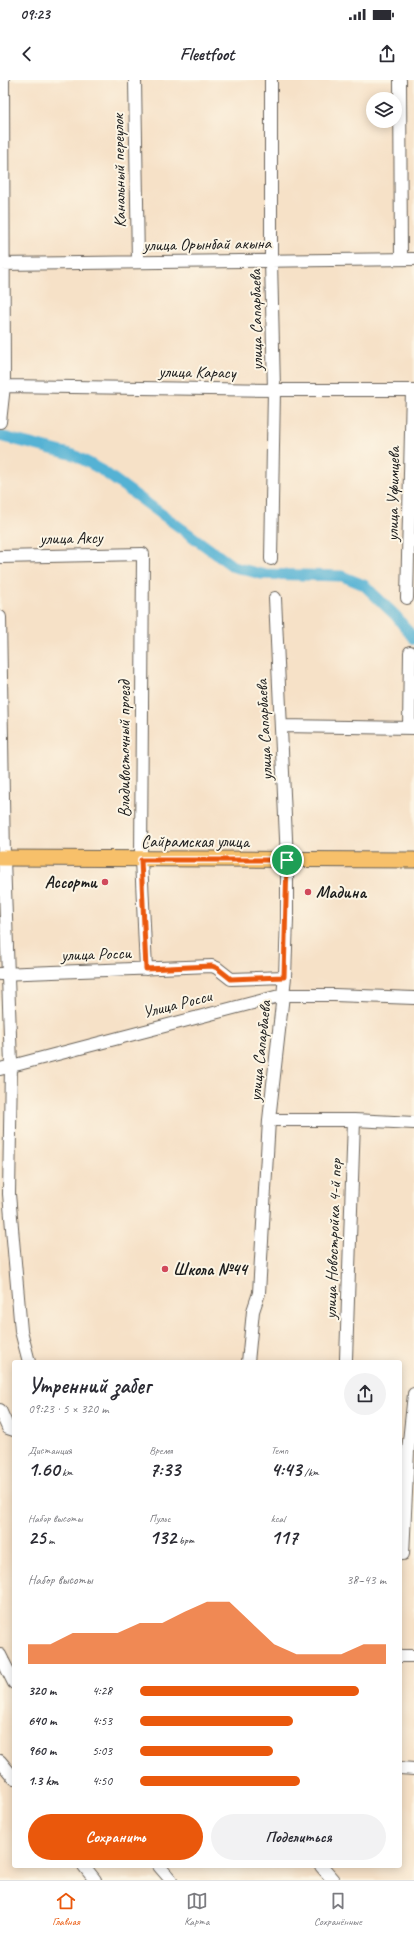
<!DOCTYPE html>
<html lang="ru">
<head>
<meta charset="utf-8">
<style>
  body { margin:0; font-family:Caveat,sans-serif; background:#f2f2f3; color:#2b2b33; height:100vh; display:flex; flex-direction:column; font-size:15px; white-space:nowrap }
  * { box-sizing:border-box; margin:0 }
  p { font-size:13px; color:#7c7c81 }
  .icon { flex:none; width:22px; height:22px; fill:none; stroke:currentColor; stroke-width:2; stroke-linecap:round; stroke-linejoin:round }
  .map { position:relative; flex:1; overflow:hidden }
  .details { position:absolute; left:12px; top:1280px; width:390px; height:508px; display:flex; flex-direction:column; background:#fff; border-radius:4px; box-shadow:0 2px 10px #0003 }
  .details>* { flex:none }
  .tools { position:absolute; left:366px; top:12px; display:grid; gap:8px }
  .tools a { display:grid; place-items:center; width:36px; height:36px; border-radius:50%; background:#fff; box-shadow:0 2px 10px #0003; font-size:20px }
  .pin { position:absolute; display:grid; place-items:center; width:34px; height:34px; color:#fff; margin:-17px; border:2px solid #fff; border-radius:50%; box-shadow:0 1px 4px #0007 }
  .round { display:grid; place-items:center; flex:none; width:42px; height:42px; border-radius:21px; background:#f2f2f3 }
  .overview { display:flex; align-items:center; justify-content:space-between; height:68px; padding:0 16px }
  h1 { font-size:22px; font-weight:700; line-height:30px }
  .metrics { display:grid; grid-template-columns:repeat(3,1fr); gap:6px; height:68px; padding:4px 16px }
  .metrics div { display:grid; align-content:center }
  .metrics b { font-size:20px; font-weight:700 }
  .metrics small { font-size:11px; font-weight:400 }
  .metrics p { font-size:11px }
  .chart { height:112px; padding:8px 16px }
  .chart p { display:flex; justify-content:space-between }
  .chart svg { width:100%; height:72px; margin-top:4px; fill:#ea580c; opacity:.7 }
  .button { display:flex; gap:8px; margin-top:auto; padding:8px 16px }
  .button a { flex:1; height:46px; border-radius:24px; background:#ea580c; color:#fff; font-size:16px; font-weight:700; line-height:46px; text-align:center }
  .button a+a { background:#f2f2f3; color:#2b2b33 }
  ul { padding:0 16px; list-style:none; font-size:13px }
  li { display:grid; grid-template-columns:64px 48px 1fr; align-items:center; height:30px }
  li i { height:10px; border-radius:5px; background:#ea580c }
  .status { display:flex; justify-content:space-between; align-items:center; height:28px; padding:0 20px; background:#fff; direction:ltr }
  .status svg { height:11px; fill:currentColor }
  header { display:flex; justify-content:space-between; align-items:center; height:52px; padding:0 16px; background:#fff; font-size:18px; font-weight:700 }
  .dock { display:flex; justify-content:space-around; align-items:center; height:56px; border-top:1px solid #e1e1e2; background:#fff; font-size:11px; color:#7c7c81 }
  .dock a { display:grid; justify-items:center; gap:2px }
  .dock .current { color:#ea580c }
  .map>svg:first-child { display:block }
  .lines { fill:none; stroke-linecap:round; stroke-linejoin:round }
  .canal { stroke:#55b2d4; stroke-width:11 }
  .minor-casing { stroke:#686158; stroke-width:14 }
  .major-casing { stroke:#686158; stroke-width:17 }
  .minor { stroke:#fff; stroke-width:12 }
  .major { stroke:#f7c06b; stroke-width:15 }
  .route-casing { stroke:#fff; stroke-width:8 }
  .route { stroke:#ea580c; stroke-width:5 }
  .poi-dot { fill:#d1495b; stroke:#fcf5e5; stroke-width:1.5 }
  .labels { text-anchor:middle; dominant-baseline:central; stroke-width:4; stroke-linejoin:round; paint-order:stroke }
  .street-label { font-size:17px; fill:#1c1c1c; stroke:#fcf5e5 }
  .poi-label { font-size:17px; font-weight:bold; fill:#1c1c1c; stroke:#fcf5e5; text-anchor:start }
</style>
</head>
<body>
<div class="status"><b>09:23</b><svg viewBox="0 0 49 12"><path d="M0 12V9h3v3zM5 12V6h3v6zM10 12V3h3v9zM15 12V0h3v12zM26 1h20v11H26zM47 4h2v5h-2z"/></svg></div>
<header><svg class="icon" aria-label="back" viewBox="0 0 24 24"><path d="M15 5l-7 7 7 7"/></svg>Fleetfoot<svg class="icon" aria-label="share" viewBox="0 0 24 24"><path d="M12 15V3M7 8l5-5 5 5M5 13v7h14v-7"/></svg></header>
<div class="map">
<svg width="414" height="1800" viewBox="0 0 414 1800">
  <rect width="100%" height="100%" fill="#fcf5e5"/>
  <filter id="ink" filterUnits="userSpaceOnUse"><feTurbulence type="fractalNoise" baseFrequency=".025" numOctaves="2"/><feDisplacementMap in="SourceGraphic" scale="8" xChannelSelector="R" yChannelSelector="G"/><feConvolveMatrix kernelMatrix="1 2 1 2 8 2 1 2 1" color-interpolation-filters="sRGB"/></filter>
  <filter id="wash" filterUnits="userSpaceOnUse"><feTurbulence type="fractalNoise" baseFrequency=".012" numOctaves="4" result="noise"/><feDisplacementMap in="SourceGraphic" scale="16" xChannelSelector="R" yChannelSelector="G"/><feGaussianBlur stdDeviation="0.9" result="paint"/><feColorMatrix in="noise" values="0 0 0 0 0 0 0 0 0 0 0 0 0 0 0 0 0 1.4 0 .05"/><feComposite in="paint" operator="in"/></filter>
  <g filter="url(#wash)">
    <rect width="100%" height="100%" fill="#f6e1c7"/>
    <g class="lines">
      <!-- canal -->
      <path class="canal" d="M0,356L74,375L100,389L234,487L261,494L342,496L364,505L396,536L414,559"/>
    </g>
  </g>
  <g filter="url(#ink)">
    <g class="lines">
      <defs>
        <path id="minor" d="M135,0L138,182
          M271,0V181L274,310L271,479
          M400,0L401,179
          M0,184L414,179
          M4,306L274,310H414
          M0,342L4,306L3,0
          M0,477L143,474L141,779L146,889
          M407,518L412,310
          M0,537L4,778L11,985L9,1114L21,1251L29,1282
          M281,646L414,648
          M409,648L410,572
          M0,894L212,886L217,888L231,899L285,897
          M0,989L283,915H334L414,918
          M269,1040H354L414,1043
          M346,1279L354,1040
          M248,1282L253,1231L259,1213L269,1040L285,897L287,839V780L275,518
          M0,1330L8,1348L14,1350
          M403,1474L408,1371L414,1314
          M0,1575L14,1603
          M400,1576H414
          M0,1681L14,1698
          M400,1688L414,1689
          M84,1786L95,1800
          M159,1786L171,1800
          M321,1786L333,1800"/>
        <path id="major" d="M0,778L414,780"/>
      </defs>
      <!-- minor casing -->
      <use href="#minor" class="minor-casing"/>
      <!-- major casing -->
      <use href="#major" class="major-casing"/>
      <!-- minor -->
      <use href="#minor" class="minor"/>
      <!-- major -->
      <use href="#major" class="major"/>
    </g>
  </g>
  <g class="lines" filter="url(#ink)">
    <defs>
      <path id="route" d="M141,780H287L284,897L231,899L217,888L212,886L146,889Z"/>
    </defs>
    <!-- route casing -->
    <use href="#route" class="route-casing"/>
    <!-- route -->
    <use href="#route" class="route"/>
  </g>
  <!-- markers -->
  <g class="poi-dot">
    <circle cx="105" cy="802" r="4"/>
    <circle cx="308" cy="812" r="4"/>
    <circle cx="165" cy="1189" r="4"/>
  </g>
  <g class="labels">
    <!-- street labels -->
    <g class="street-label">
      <text transform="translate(119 91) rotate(-91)">Канальный переулок</text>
      <text transform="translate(207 164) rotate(-1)">улица Орынбай акына</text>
      <text transform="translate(256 240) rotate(-91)">улица Сапарбаева</text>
      <text transform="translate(197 292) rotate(1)">улица Карасу</text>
      <text transform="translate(393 414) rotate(-89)">улица Уфимцева</text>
      <text transform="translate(71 458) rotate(-1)">улица Аксу</text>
      <text transform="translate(264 650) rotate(-93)">улица Сапарбаева</text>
      <text transform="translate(124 669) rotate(-90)">Владивосточный проезд</text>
      <text x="195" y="761">Сайрамская улица</text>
      <text transform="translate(96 874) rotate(-2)">улица Росси</text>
      <text transform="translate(177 924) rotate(-14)">Улица Росси</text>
      <text transform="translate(260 971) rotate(-84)">улица Сапарбаева</text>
      <text transform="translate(333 1159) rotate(-88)">улица Новостройка 4-й пер</text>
    </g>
    <!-- poi labels -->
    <g class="poi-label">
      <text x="97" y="802" text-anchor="end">Ассорти</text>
      <text x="316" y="812">Мадина</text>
      <text x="173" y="1189">Школа №44</text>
    </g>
  </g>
</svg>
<div class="tools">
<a><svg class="icon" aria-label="layers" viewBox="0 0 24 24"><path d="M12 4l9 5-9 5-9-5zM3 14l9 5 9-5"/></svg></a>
</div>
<div class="pin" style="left:287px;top:780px;background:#1e9e55"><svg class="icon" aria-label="arrive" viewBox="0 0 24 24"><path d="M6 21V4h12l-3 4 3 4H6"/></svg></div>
<section class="details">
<div class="overview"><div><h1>Утренний забег</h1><p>09:23 · 5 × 320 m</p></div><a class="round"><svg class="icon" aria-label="share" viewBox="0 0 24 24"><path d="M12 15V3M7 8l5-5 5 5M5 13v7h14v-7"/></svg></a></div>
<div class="metrics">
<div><p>Дистанция</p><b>1.60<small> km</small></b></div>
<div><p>Время</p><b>7:33</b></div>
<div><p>Темп</p><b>4:43<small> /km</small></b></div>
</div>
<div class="metrics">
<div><p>Набор высоты</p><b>25<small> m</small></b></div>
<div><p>Пульс</p><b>132<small> bpm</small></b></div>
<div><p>kcal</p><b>117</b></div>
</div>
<div class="chart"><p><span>Набор высоты</span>38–43 m</p>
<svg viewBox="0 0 160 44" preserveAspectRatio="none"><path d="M0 44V32L10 32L20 25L30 25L40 25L50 19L60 19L70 12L80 6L90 6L100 19L110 32L120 38L130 38L140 38L150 32L160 32V44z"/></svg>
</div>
<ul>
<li><b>320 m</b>4:28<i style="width:89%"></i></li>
<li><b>640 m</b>4:53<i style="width:62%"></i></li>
<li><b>960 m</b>5:03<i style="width:54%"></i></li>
<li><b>1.3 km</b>4:50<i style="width:65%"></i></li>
</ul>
<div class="button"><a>Сохранить</a><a>Поделиться</a></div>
</section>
</div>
<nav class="dock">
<a class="current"><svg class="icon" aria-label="home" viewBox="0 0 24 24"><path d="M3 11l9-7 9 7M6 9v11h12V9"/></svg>Главная</a>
<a><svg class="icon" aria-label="map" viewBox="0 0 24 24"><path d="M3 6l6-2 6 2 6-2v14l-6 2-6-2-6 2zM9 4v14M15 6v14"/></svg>Карта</a>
<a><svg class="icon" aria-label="saved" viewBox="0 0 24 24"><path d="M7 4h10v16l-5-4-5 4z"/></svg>Сохранённые</a>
</nav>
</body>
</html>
